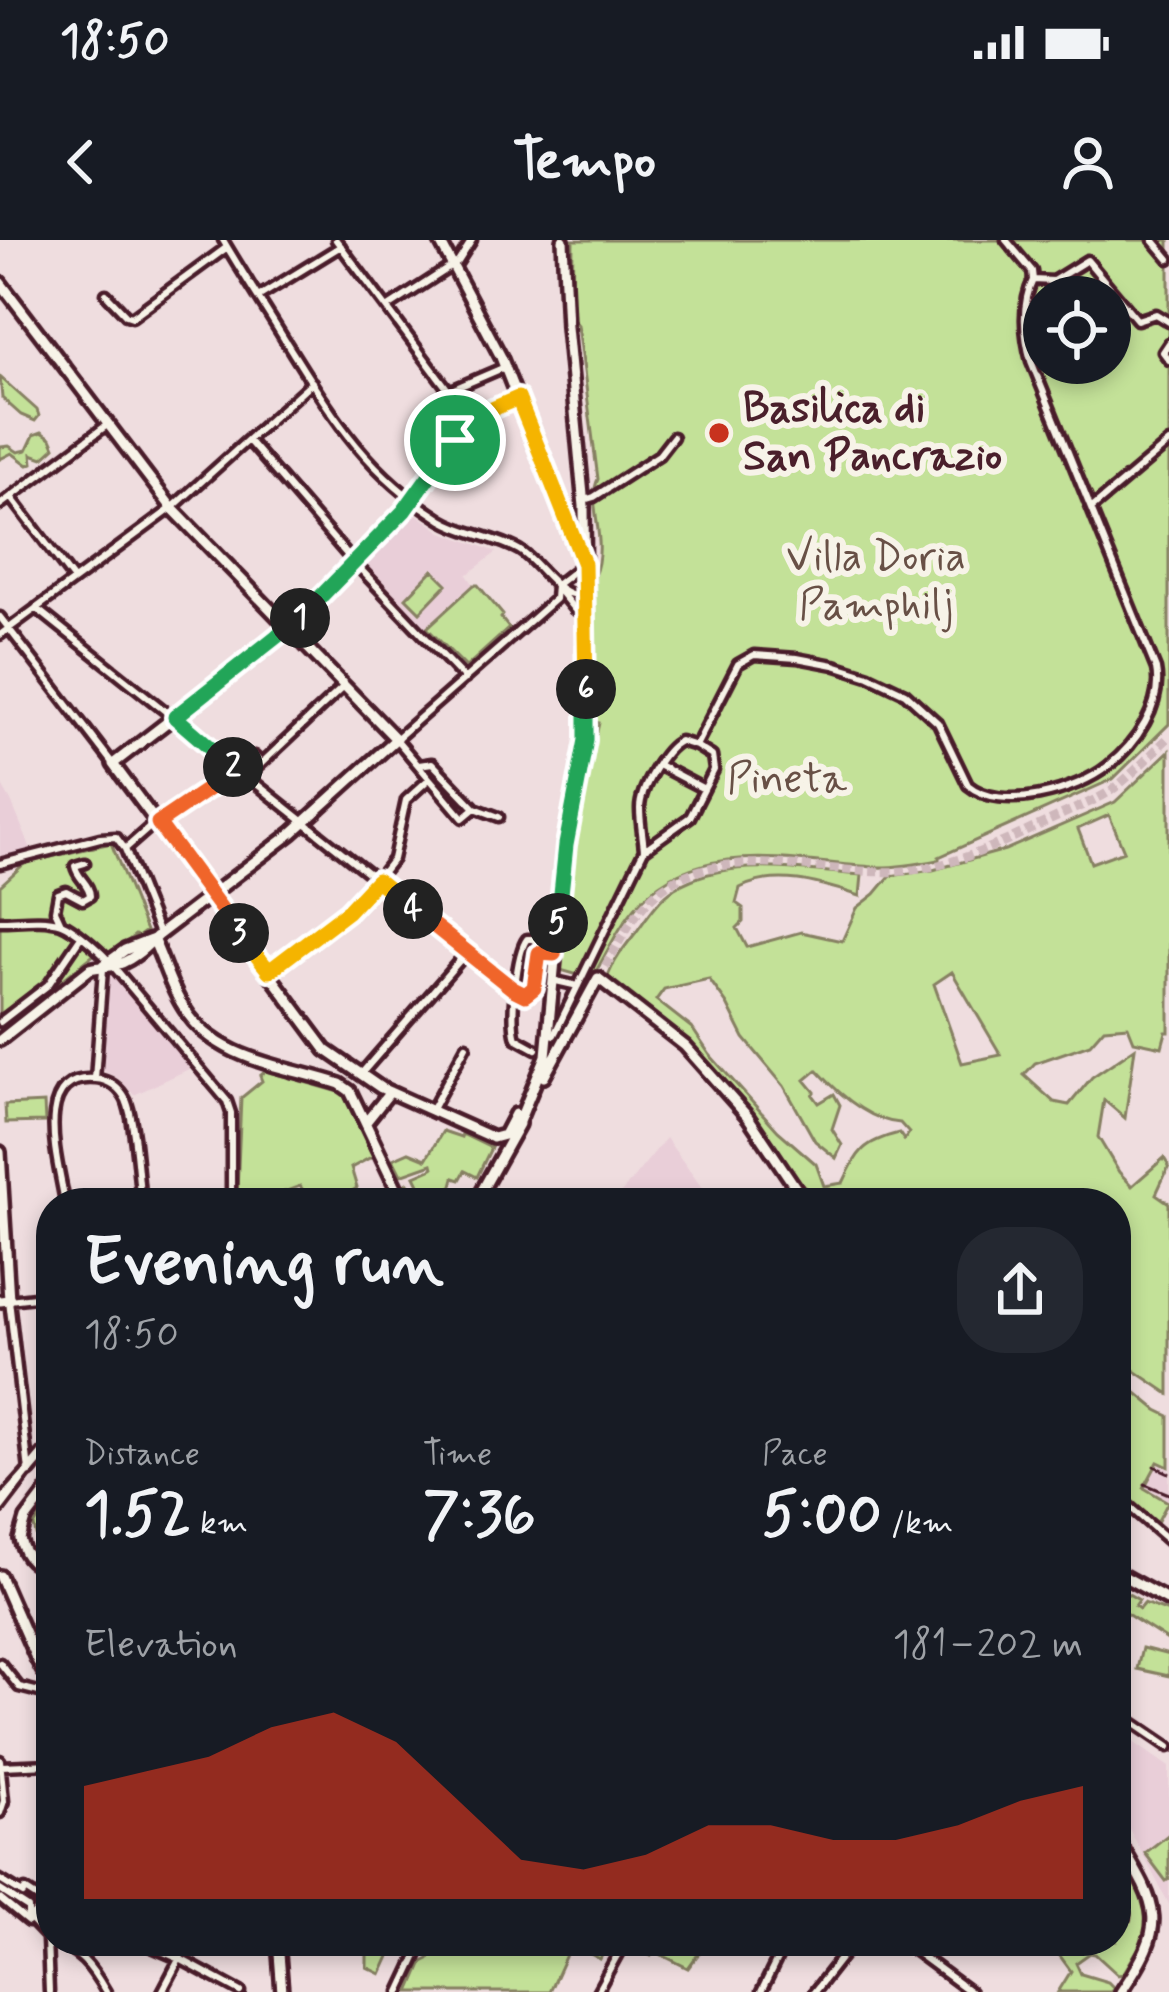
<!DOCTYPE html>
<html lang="en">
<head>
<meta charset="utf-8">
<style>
  body { margin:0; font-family:Mynerve,sans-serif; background:#242831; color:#f1f3f6; height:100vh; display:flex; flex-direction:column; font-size:45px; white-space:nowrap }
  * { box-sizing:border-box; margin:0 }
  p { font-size:39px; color:#9ea1a6 }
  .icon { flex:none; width:66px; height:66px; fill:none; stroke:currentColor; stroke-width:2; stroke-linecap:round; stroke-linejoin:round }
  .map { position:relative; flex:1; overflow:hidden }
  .side { position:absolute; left:36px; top:948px; width:1095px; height:768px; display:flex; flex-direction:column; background:#171b24; border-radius:48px; box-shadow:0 6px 18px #0003 }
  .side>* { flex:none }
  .buttons { position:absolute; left:1023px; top:36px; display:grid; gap:24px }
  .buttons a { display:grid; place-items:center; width:108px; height:108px; border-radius:50%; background:#171b24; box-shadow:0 6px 18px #0003; font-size:60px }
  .pin { position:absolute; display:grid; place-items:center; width:102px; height:102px; color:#fff; margin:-51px; border:6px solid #fff; border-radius:50%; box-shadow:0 3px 12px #0007 }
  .km { position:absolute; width:60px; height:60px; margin:-30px; border-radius:50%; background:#222; color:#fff; font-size:33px; line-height:60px; text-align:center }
  .round { display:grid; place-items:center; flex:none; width:126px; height:126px; border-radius:48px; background:#242831 }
  .headline { display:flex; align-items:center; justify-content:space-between; height:204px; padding:0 48px }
  h1 { font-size:66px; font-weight:700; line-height:90px }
  .figures { display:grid; grid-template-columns:repeat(3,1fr); gap:18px; height:204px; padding:12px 48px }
  .figures div { display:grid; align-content:center }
  .figures b { font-size:60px; font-weight:700 }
  .figures small { font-size:33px; font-weight:400 }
  .figures p { font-size:33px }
  .chart { height:336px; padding:24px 48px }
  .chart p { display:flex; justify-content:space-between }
  .chart svg { width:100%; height:216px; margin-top:12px; fill:#c8321e; opacity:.7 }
  .status { display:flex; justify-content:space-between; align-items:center; height:84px; padding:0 60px; background:#171b24; direction:ltr }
  .status svg { height:33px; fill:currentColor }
  header { display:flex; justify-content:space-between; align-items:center; height:156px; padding:0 48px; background:#171b24; font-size:54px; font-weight:700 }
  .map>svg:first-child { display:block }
  .built { fill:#e9ced8 }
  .green { fill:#c3e198; stroke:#868062; stroke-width:3; fill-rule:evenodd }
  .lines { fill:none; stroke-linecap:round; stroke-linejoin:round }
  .secondary-tunnel { stroke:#ceb7bb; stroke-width:9; stroke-dasharray:9 4.5; stroke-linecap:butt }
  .street-casing { stroke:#4a1f2b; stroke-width:15 }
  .secondary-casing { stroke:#4a1f2b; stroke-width:18 }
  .street { stroke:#f7f3e8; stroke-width:6 }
  .secondary { stroke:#f7f3e8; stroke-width:9 }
  .rail { stroke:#4a1f2b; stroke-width:3 }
  .split-1-casing { stroke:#fff; stroke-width:24 }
  .split-2-casing { stroke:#fff; stroke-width:24 }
  .split-3-casing { stroke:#fff; stroke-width:24 }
  .split-4-casing { stroke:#fff; stroke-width:24 }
  .split-5-casing { stroke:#fff; stroke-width:24 }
  .split-6-casing { stroke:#fff; stroke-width:24 }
  .split-7-casing { stroke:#fff; stroke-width:24 }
  .split-8-casing { stroke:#fff; stroke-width:24 }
  .split-1 { stroke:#22a559; stroke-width:15 }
  .split-2 { stroke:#22a559; stroke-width:15 }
  .split-3 { stroke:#f0652b; stroke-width:15 }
  .split-4 { stroke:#f5b400; stroke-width:15 }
  .split-5 { stroke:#f0652b; stroke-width:15 }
  .split-6 { stroke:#22a559; stroke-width:15 }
  .split-7 { stroke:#f5b400; stroke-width:15 }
  .split-8 { stroke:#f5b400; stroke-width:15 }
  .poi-dot { fill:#c8321e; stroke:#f7f3e8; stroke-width:4.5 }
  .labels { text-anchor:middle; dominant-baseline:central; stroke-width:12; stroke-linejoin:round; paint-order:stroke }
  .poi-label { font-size:42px; font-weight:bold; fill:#4a1f2b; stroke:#f7f3e8; text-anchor:start }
  .park-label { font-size:42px; fill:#685046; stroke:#f7f3e8 }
</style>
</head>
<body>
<div class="status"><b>18:50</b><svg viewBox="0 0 49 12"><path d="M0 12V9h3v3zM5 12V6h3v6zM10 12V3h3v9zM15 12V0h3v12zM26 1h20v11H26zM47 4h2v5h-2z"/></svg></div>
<header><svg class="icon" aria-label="back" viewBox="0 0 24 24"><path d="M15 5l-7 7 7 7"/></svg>Tempo<svg class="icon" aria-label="person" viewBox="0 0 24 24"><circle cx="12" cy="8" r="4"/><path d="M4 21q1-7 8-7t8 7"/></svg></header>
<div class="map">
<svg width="1169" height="1752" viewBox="0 0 1169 1752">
  <rect width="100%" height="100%" fill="#efdddf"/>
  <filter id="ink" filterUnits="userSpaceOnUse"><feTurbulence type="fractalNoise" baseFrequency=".00833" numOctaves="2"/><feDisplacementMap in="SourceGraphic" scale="24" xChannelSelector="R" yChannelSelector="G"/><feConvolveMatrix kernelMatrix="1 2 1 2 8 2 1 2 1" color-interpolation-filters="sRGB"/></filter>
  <g filter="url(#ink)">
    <!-- built -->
    <path class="built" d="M415,273L442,292L497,312L467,335L474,345L427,388L366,324Z
      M0,542L11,561L33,614L0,624Z
      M115,735L193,827L134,855L119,839L102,830L108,737Z
      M666,898L713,963H613Z
      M1158,1222L1169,1227V1263L1143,1249Z
      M1116,1490L1169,1527V1664L1118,1568Z"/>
    <!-- green -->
    <path class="green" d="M573,0H1169V484L1113,539L939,617V620C918,624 896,628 874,627C798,623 702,597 642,660C620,683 607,712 592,739L557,729C564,645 579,564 599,483L590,481L594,336C609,300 586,263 598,239L578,85L572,78ZM1044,57H1110V123H1044Z
      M0,137L37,170L39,176L35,181L21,175L2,158Z
      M42,192L51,198L55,207L43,218L32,214L33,223L28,225L12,213L0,219V207L9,206L18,212L27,210L34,195Z
      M433,330L447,344L420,372L406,358Z
      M474,345H478L503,375L501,378L509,388L466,427L427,388Z
      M1169,511V792H1166L1162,807L1134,801L1128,786L1104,788L1090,804L1035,823L1024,835L1054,862L1069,865L1092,837L1135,808L1125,878L1104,860L1098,897L1119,932L1132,946L1164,918L1169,926L1156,954L1169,963V1154L1116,1118V963H808L689,807L607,739C613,721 626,705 637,691C647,677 660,657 675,648C729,615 803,631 862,635L860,656C822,644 778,629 740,648L736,663L743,668V682L737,688L747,707L801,692L842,701L857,668L875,654L890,636L933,630L1005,610L1115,562ZM1109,575L1124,611L1091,623L1078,589ZM952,732L1001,815L962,823L934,744ZM709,739L727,764L744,798L784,846L815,901L836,918L842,905L832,889L840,865L834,854L819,863L813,855L815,852L805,840L817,830C838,853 868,881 900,883L909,893L904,900L899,893C863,902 858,911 843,943L824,946L816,924L778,891L710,815L692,788L656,760L664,749Z
      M111,603L146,691L138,697L135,695L114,712L112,710L107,714L101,709L0,790V646L25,623Z
      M266,831L343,853L373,916L351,928L357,948L331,963H313L300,946L255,963H240L237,951L241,858L262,841L260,836Z
      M44,863L45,882L6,883L5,865Z
      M443,891L461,897L462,894L491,908L477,937L465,931L460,940L454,938L447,963H417L404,945L408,943L412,949L419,944L415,936L433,928L432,924L401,935L393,919L409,912L426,919Z
      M1122,1141L1157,1170L1169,1176V1227L1158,1222L1144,1248L1168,1262L1154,1288L1134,1271L1127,1278L1116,1268V1144Z
      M51,1261V1311L38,1304L34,1286Z
      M1116,1347L1139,1360L1135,1366L1139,1369L1144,1363L1169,1372V1401L1116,1367Z
      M1142,1408L1169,1415V1436L1137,1429Z
      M1169,1594V1639L1166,1641L1145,1613Z
      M1116,1612L1151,1670V1696L1141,1704L1123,1734L1118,1735L1095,1714L1090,1713L1076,1723L1081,1734L1108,1742L1113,1747L1111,1752H1058L1071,1731L1049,1701H1116Z
      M381,1701H396L381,1734L367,1727V1711H377Z
      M438,1701H610L600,1719L577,1707L575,1709L570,1706L549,1752H410L423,1722L429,1719Z
      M633,1701H708L688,1728L654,1711L651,1716L631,1705Z"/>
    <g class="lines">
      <!-- secondary-tunnel -->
      <path class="secondary-tunnel" d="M598,738C614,713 627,683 648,661C710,595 826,638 904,631C959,626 1010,599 1059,576C1077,567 1099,560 1116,547C1135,532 1152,513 1169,497"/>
      <defs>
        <path id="street" d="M223,0C243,34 265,68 286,102C332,175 365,232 442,280C465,294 494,296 519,310C540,322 557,359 583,355
          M336,0L449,151L462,182
          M1006,0L1032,31L1033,40
          M1153,0L1169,19
          M1033,40L1053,41L1087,20L1137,80L1156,74L1169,82
          M106,54L126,75L132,77L226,8
          M258,57L341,6
          M387,68L458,22L472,0
          M1169,103L1163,112L1169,120
          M449,151L505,127
          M462,182L517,158
          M248,200L349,317L465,439
          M11,257L74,340
          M584,260L594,257L659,215L673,197
          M0,265L107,185
          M1092,268L1169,203
          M556,345L583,324
          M561,353L574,369L586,375
          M36,368L516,751
          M0,377L113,524
          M289,388L404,271L459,193L462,182
          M0,395L172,268L312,142
          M680,501L696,506L712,516L714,530L690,577L644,610C643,597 640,582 640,569C640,550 663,509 680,501Z
          M696,506L738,424L754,415L797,418L834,425L869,436L905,453L938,483L968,545C1001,573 1077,551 1108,526C1136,504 1163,465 1156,429L1031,121C1024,96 1021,64 1033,40
          M419,525L432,523L475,568L463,578L396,499L555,359L556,345
          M660,526L704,549
          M247,537L344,446
          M475,568L499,577
          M125,609L150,587L254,516L261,523
          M0,624L100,598L116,597L125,609L159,694
          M0,681C18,681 43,677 61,683C74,688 98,709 108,720
          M61,683L55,670L58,654L66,651L83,660L90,656C90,644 77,638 75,626L85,623
          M114,727L227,861L231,873V963
          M269,731L342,676L372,646L393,619L406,560L428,540
          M556,741L578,746
          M516,751L527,755L534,748L540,707L533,699H527C516,713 510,780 516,798L536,809
          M0,782L48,745L80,698
          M554,795L644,610
          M361,834L467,712
          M95,839L103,729
          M431,871L466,806
          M65,963C60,927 29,833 96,839C109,840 120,848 126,860C135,880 138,938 141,963
          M29,1231L9,1060L35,1057L51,1050
          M1116,1255L1169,1301
          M0,1262L26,1233
          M0,1269L29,1231
          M0,1423L19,1447L51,1455
          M1116,1471L1169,1507
          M0,1520L4,1561L0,1573
          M1,1526L51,1524
          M0,1640L23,1654L25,1650L39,1659L42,1654L48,1657L28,1682L0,1659
          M0,1650L28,1668V1677L51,1701
          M52,1701C81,1713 90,1724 106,1752
          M138,1701L180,1719L241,1752
          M160,1701L183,1712L162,1752
          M901,1701L970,1752
          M49,1752L47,1699L51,1690
          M400,1752L424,1701
          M597,1752L625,1701
          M761,1752L786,1701
          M814,1752L854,1701"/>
        <path id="secondary" d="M439,0L501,117L581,319
          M0,42L172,268L396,499L292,593L157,696C145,708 129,724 111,726C104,727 97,727 90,729L0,800
          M289,388L113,524L326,810L381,848L493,898
          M153,699C164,722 170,747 184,768C216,821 286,826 340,844L350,851L396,947L407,963
          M104,725L125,710L151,700
          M544,837L598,738L685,806L748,877L806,963
          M366,882L390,852
          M516,889L546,816L564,624L586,491L584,266L567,87L563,0
          M493,898L504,895L515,874
          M0,912L9,1060L0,1061
          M475,963L519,884
          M29,1231L51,1205
          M51,1246L26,1279L20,1299C24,1316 33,1327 51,1327
          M1116,1332L1169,1361
          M0,1336L36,1418L43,1431L51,1436
          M1116,1597C1159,1669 1169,1681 1121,1752
          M1116,1655C1123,1667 1129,1678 1116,1688
          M278,1701L282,1752"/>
      </defs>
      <!-- street casing -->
      <use href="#street" class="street-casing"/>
      <!-- secondary casing -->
      <use href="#secondary" class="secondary-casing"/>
      <!-- street -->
      <use href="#street" class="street"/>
      <!-- secondary -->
      <use href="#secondary" class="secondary"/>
      <!-- rail -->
      <path class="rail" d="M1154,1226L1169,1233
        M1145,1244L1169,1254"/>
    </g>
  </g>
  <g class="lines" filter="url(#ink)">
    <defs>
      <path id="split-1" d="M300,378L404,271L455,200"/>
      <path id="split-2" d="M233,527L175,477L300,378"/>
      <path id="split-3" d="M233,527L236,530L158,583L239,693"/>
      <path id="split-4" d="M239,693L269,731L348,671L377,640L413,669"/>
      <path id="split-5" d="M413,669L513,749L525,755L534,748L539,713L554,714L558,683"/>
      <path id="split-6" d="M558,683L566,605L586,500V449"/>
      <path id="split-7" d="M543,220L584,324L586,449"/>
      <path id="split-8" d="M455,200L462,182L518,158L543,220"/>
    </defs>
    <!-- split-1 casing -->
    <use href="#split-1" class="split-1-casing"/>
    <!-- split-2 casing -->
    <use href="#split-2" class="split-2-casing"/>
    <!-- split-3 casing -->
    <use href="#split-3" class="split-3-casing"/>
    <!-- split-4 casing -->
    <use href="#split-4" class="split-4-casing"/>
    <!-- split-5 casing -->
    <use href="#split-5" class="split-5-casing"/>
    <!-- split-6 casing -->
    <use href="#split-6" class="split-6-casing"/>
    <!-- split-7 casing -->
    <use href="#split-7" class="split-7-casing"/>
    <!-- split-8 casing -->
    <use href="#split-8" class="split-8-casing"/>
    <!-- split-1 -->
    <use href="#split-1" class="split-1"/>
    <!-- split-2 -->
    <use href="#split-2" class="split-2"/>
    <!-- split-3 -->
    <use href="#split-3" class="split-3"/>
    <!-- split-4 -->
    <use href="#split-4" class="split-4"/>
    <!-- split-5 -->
    <use href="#split-5" class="split-5"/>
    <!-- split-6 -->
    <use href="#split-6" class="split-6"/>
    <!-- split-7 -->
    <use href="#split-7" class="split-7"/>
    <!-- split-8 -->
    <use href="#split-8" class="split-8"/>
  </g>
  <!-- markers -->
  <circle class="poi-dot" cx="719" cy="193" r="12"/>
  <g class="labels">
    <!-- poi labels -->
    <g class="poi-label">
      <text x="743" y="169">Basilica di<tspan x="743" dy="48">San Pancrazio</tspan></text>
    </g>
    <!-- park labels -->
    <g class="park-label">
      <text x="876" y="318">Villa Doria<tspan x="876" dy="48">Pamphilj</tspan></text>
      <text x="787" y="540">Pineta</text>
    </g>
  </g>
</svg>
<div class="buttons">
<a><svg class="icon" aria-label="locate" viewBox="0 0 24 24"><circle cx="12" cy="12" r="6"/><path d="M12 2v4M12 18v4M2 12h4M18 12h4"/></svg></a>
</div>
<div class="pin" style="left:455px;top:200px;background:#1e9e55"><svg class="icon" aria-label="arrive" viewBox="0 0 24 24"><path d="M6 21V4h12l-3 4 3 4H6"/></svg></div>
<b class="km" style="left:300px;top:378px">1</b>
<b class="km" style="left:233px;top:527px">2</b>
<b class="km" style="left:239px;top:693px">3</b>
<b class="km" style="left:413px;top:669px">4</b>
<b class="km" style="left:558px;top:683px">5</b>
<b class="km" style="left:586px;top:449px">6</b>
<section class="side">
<div class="headline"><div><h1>Evening run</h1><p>18:50</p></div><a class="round"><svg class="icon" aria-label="share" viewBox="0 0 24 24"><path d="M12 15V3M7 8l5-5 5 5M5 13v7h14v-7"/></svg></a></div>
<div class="figures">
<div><p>Distance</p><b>1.52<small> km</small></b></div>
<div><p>Time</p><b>7:36</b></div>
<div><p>Pace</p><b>5:00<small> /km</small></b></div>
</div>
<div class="chart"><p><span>Elevation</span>181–202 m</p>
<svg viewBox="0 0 160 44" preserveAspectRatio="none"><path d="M0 44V21L10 18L20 15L30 9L40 6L50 12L60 24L70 36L80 38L90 35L100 29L110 29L120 32L130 32L140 29L150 24L160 21V44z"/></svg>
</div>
</section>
</div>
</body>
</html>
